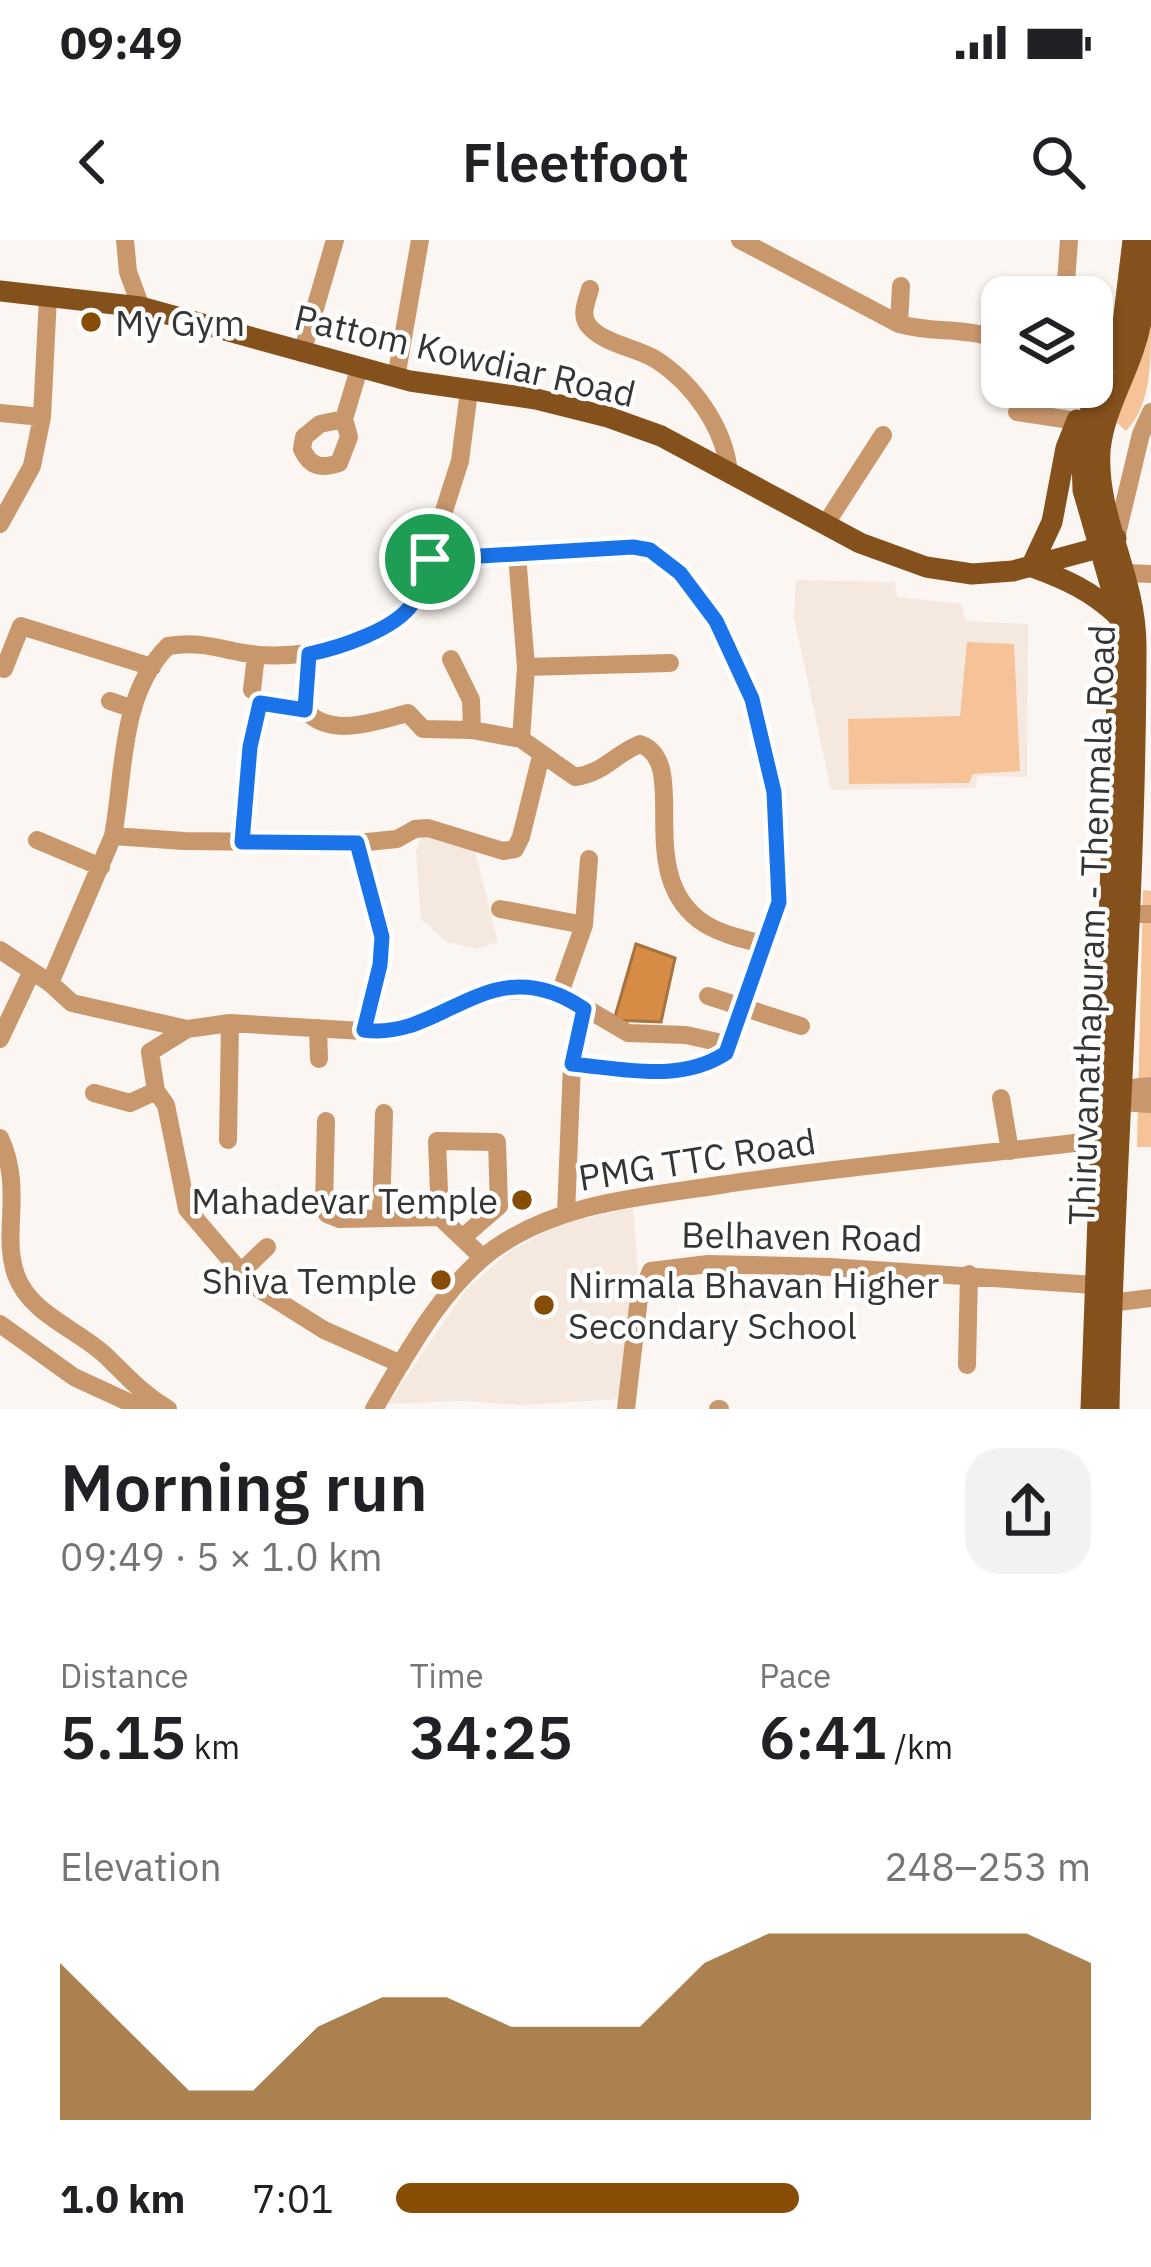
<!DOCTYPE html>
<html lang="en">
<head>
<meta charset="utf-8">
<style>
  body { margin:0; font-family:"IBM Plex Sans",sans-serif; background:#f2f2f2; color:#202124; height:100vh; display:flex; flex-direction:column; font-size:45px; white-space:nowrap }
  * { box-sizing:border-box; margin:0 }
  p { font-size:39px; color:#757577 }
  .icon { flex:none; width:66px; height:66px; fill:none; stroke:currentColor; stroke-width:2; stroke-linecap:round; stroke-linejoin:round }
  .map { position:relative; height:1169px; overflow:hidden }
  .details { display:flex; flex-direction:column; background:#fff; flex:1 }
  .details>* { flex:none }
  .controls { position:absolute; left:981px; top:36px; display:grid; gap:24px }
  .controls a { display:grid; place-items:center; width:132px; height:132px; border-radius:24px; background:#fff; box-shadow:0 3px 9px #0004; font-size:60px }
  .pin { position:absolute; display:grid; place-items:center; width:102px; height:102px; color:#fff; margin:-51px; border:6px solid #fff; border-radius:50%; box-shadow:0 3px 12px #0007 }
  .round { display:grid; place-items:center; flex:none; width:126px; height:126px; border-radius:36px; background:#f2f2f2 }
  .overview { display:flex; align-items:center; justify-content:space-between; height:204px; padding:0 60px }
  h1 { font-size:66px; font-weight:600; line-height:90px }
  .stats { display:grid; grid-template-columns:repeat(3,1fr); gap:18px; height:204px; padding:12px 60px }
  .stats div { display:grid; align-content:center }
  .stats b { font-size:60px; font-weight:600 }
  .stats small { font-size:33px; font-weight:400 }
  .stats p { font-size:33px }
  .chart { height:336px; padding:24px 60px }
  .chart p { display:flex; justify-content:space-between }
  .chart svg { width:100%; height:216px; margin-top:12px; fill:#874d05; opacity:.7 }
  ul { padding:0 60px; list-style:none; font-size:39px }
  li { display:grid; grid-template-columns:192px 144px 1fr; align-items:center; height:90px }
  li i { height:30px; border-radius:15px; background:#874d05 }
  .status { display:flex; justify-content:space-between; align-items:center; height:84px; padding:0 60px; background:#fff; direction:ltr }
  .status svg { height:33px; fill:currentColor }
  header { display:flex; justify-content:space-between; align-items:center; height:156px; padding:0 60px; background:#fff; font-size:54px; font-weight:600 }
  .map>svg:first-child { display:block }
  .built { fill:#f4e8df }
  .green { fill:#f6c398 }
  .water { fill:#d68c44; stroke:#a6723f; stroke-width:3 }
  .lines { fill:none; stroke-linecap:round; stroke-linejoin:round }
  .minor { stroke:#c9976c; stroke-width:18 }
  .major { stroke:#84501c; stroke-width:21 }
  .route-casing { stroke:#fff; stroke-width:24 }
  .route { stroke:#1a73e8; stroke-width:15 }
  .poi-dot { fill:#874d05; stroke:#fff; stroke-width:4.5 }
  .labels { text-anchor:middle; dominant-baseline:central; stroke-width:9; stroke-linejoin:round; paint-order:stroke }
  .poi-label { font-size:36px; fill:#373534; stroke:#fff; text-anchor:start }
  .street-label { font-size:36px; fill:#373534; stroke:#fff }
</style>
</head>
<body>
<div class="status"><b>09:49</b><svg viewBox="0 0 49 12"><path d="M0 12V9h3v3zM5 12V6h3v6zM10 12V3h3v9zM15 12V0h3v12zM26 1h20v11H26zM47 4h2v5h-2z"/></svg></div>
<header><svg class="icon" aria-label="back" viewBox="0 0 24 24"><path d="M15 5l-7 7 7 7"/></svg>Fleetfoot<svg class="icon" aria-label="search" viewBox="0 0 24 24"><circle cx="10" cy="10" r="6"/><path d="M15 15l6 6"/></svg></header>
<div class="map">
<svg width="1151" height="1169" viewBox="0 0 1151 1169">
  <rect width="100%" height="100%" fill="#fcf6f2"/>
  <!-- built -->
  <path class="built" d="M796,340L894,342L898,357L962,364L965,381L1028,384L1027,537L978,536L975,548L831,550L794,377Z
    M426,584L473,604L498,702L477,709L447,702L421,679L416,611Z
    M633,968L638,1030L621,1159L521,1165L462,1161L388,1164L465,1051L510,1011L560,984Z"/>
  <!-- green -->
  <path class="green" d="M1151,85C1151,124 1151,165 1126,191L1117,183L1119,169Z
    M967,402L1014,404L1020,531L973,534L969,543L849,544L848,479L960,476Z
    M1143,650L1151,651V907H1137Z"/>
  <!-- water -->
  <path class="water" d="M636,704L675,718L661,782L614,780Z"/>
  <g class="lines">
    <!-- minor -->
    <path class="minor" d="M125,0L128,32L141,67
      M740,0L899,84C936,94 965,86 1002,101
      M590,49C587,61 580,74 588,85C603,104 635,107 655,119C693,143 725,188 729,233
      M1065,57L1069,0
      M899,84L901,46
      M302,113L335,0
      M396,138L420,0
      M1017,172L1077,181
      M0,173L42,177L48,57
      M344,179L349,197L339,223C321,229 310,227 302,209L304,197L320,184L344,179L359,129
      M0,284L32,226L42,177
      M825,285L883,195
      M1116,298L1141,194L1151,172
      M1127,333L1151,334
      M309,414L305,470C331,499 376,481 408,473L423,489L472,490
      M451,419L471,460L472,490L521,499L526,427L517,315
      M526,427L670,423
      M4,429L21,386L152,427
      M252,450L256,415
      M110,461L133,469
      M521,499L575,537C606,532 613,515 640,504C693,523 630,636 705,684C723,695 747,700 767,705
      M113,596C125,532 119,455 168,406C208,400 224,412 260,415C313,418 380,403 415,361L460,221L469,151
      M37,600L101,627
      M242,603L250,507L260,463L305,470
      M357,603L381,697L380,725L365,790
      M500,669L584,685
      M1130,674H1150
      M0,710L50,743L72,763L187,789L230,783L379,792L406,786L483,752L542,749L560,753L628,793L686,795L731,805L779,661L774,552L751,459L717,381L679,333L650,310L633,307L431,319
      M50,743L113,596L184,601L357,603L397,599L415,589L428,588L503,611L515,609L521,597L541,516
      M560,753L584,685L589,619
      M708,756L801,786
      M318,788L319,819
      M187,789L150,812L156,851L166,865L187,969L251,1044L324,1090L401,1124
      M0,799L32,731
      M572,824C613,828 705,847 731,805
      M1121,849L1151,846
      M94,853L130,863L156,851
      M1001,858L1010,911
      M1120,862L1151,864
      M326,881L324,964L327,974L340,979L440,977L483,1018
      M0,898C24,950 1,993 16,1035C30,1074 77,1089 105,1115C126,1135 142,1154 168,1169
      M228,900L230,783
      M566,974L572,824L584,769
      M381,975L384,873
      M440,977L437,901L497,902L499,966L462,998
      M241,1032L267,1007
      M1111,1063L1151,1058
      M0,1084L74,1137L143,1169
      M967,1125L969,1034
      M374,1169C406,1115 442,1047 494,1009C560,962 643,957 720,945C838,927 956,917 1074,903H1114
      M626,1169L639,1058L651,1031L708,1024L830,1027L1094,1045
      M718,1169H720"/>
    <!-- major -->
    <path class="major" d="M0,51L141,67L410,141L536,159L608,177L661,196L860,303L926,327L972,334L1013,331L1098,308L1116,298
      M1097,141L1122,92L1133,0
      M1031,327L1052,282L1066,208L1077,180
      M1032,327C1065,339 1092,351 1118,376
      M1091,1169L1120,378L1083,250L1082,220L1084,193L1103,129
      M1109,1169C1114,914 1136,661 1136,406C1136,336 1096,277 1100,211C1103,175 1123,142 1134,108C1146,74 1146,36 1149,0"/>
  </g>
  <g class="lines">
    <defs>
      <path id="route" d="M633,307L650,310L680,333L716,381L752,459L774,552L779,662L726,813C681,843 623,829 572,824L584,769C490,705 442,802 364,790L380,725L382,697L357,603L242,602L250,507L260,463L305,470L309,414C338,408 395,390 412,364C421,351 425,334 430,319Z"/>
    </defs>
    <!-- route casing -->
    <use href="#route" class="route-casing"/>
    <!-- route -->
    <use href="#route" class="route"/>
  </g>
  <!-- markers -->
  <g class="poi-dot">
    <circle cx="91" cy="82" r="12"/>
    <circle cx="522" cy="960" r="12"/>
    <circle cx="441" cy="1040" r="12"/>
    <circle cx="544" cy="1065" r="12"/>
  </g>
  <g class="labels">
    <!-- poi labels -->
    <g class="poi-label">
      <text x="115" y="82">My Gym</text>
      <text x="498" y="960" text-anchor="end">Mahadevar Temple</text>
      <text x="417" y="1040" text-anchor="end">Shiva Temple</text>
      <text x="568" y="1044">Nirmala Bhavan Higher<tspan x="568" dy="41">Secondary School</tspan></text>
    </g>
    <!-- street labels -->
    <g class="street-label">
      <text transform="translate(465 115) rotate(13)">Pattom Kowdiar Road</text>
      <text transform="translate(1091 685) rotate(-88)">Thiruvanathapuram - Thenmala Road</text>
      <text transform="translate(697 919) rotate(-9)">PMG TTC Road</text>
      <text transform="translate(802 996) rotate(1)">Belhaven Road</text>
    </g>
  </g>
</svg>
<div class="controls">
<a><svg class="icon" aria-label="layers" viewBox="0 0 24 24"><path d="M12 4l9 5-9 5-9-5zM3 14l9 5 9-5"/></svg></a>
</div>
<div class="pin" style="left:430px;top:319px;background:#1e9e55"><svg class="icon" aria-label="arrive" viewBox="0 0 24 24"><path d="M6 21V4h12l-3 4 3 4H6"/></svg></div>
</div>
<section class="details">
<div class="overview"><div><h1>Morning run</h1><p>09:49 · 5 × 1.0 km</p></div><a class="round"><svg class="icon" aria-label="share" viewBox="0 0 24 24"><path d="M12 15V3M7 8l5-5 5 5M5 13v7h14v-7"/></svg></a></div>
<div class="stats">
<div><p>Distance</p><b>5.15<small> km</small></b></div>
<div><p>Time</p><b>34:25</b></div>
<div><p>Pace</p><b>6:41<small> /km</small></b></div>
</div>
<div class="chart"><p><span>Elevation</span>248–253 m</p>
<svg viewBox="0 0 160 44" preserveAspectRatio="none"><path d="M0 44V12L10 25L20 38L30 38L40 25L50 19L60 19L70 25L80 25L90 25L100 12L110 6L120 6L130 6L140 6L150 6L160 12V44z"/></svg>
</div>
<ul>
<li><b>1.0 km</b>7:01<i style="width:58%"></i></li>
</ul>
</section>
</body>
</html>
